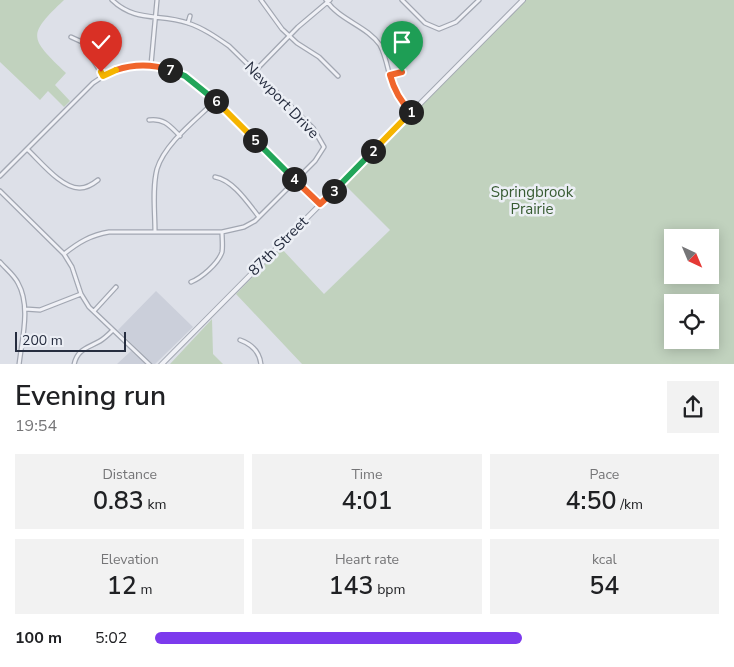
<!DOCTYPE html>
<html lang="en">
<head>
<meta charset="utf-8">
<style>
  body { margin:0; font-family:"Nunito Sans",sans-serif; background:#f2f2f2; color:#202124; height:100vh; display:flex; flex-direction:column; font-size:19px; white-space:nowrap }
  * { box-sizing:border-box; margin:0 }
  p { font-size:16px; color:#757577 }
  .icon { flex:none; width:28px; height:28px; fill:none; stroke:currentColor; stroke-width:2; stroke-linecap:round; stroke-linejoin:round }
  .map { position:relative; height:364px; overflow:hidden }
  .sheet { display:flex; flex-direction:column; background:#fff; flex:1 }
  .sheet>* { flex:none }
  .needle { width:32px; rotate:136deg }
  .controls { position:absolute; left:664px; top:229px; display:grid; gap:10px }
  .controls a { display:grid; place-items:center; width:55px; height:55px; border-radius:0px; background:#fff; box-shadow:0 2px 12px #0003; font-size:25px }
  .scale { position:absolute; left:15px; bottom:12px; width:111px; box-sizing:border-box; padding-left:5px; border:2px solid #262d3f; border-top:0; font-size:14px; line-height:18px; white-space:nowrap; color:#262d3f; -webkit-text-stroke:4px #eceff5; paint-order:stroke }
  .pin { position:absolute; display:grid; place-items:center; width:42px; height:42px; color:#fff; margin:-51px -21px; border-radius:50% 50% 50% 0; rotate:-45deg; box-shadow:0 0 5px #0007 }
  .pin .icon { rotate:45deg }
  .km { position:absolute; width:25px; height:25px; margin:-12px; border-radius:50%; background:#222; color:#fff; font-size:14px; line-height:25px; text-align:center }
  .round { display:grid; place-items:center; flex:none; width:52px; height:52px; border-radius:0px; background:#f2f2f2 }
  .headline { display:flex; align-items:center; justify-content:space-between; height:85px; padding:0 15px }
  h1 { font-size:28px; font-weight:600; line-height:38px }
  .figures { display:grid; grid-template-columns:repeat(3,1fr); gap:8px; height:85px; padding:5px 15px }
  .figures div { display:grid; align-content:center; border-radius:0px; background:#f2f2f2; text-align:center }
  .figures b { font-size:25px; font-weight:600 }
  .figures small { font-size:14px; font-weight:400 }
  .figures p { font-size:14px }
  ul { padding:0 15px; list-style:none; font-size:16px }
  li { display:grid; grid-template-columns:80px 60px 1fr; align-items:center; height:38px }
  li i { height:12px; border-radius:6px; background:#7c3aed }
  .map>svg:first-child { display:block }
  .built { fill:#cbcfda }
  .green { fill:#c1d2be; fill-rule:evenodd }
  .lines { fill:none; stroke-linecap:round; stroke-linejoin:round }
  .minor-casing { stroke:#a2a7b2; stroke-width:5.5 }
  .tertiary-casing { stroke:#a2a7b2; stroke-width:6 }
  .minor { stroke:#f0f1f6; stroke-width:3 }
  .tertiary { stroke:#f0f1f6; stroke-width:4 }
  .split-1-casing { stroke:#fff; stroke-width:10 }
  .split-2-casing { stroke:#fff; stroke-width:10 }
  .split-3-casing { stroke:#fff; stroke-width:10 }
  .split-4-casing { stroke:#fff; stroke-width:10 }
  .split-5-casing { stroke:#fff; stroke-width:10 }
  .split-6-casing { stroke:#fff; stroke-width:10 }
  .split-7-casing { stroke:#fff; stroke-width:10 }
  .split-8-casing { stroke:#fff; stroke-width:10 }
  .split-9-casing { stroke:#fff; stroke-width:10 }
  .split-1 { stroke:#f0652b; stroke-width:6 }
  .split-2 { stroke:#f5b400; stroke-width:6 }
  .split-3 { stroke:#22a559; stroke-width:6 }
  .split-4 { stroke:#f0652b; stroke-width:6 }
  .split-5 { stroke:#22a559; stroke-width:6 }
  .split-6 { stroke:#f5b400; stroke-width:6 }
  .split-7 { stroke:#22a559; stroke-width:6 }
  .split-8 { stroke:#f0652b; stroke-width:6 }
  .split-9 { stroke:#f5b400; stroke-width:6 }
  .labels { text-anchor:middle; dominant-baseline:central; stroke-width:5; stroke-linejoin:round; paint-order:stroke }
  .street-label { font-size:15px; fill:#262d3f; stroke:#eceff5 }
  .park-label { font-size:15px; fill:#375b32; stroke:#eceff5 }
</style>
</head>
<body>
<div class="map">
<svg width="734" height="365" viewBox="0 0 734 365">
  <rect width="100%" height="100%" fill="#dde0e8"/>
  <!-- built -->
  <path class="built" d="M156,291L193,327L154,365L118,330Z
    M131,351L145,364H117Z"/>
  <!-- green -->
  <path class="green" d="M0,0H64C26,36 30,38 66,73L55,85L70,101L64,107L48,91L40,100L0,62Z
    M526,0H734V364H302L236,294L281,248L324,294L390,230L344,184ZM672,238H710V275H672ZM710,302V340H672V302Z
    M212,319L213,354L223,364H170Z"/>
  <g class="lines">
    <defs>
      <path id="minor" d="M261,0L282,29L297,43L319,57L338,76
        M326,0C339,20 367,26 380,45C387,58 388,73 393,87C396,96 404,104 411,112
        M402,0L425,23L439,29L456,22L479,0
        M188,23L190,16
        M71,37L82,42L103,76
        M151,65L157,0
        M255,71L298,27L330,0
        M390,75L401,72
        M149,120C164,118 170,126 180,136
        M27,149C40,161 62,189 80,188C87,188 93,184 98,180
        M0,176L93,83C131,56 165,61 201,87L320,204
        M215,177C233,180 248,203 259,217
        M0,191L64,254L72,267L81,294L89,307L150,365
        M155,232C155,212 152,188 157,169C165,143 197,119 215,101
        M64,254C79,242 91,235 109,232H222L244,227L255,221L315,161L324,147L313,128L229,46C216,37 203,28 188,23C160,13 136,23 112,0
        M0,262C6,269 14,275 18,283C31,306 22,339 19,365
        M191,282C201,278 218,264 222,252C223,246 222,238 222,232
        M25,309L40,310L81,294
        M94,311L116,287
        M240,340C251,344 260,352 261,365
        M74,365C77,349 88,348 100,341C105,338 109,334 113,330"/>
      <path id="tertiary" d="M161,365L523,0"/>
    </defs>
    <!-- minor casing -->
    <use href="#minor" class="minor-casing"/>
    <!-- tertiary casing -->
    <use href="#tertiary" class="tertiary-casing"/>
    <!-- minor -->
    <use href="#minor" class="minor"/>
    <!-- tertiary -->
    <use href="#tertiary" class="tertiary"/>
  </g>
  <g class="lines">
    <defs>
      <path id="split-1" d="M402,72L390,75C394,90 400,101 411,112"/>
      <path id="split-2" d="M373,151L411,112"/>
      <path id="split-3" d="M334,191L373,151"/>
      <path id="split-4" d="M294,179L320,204L334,191"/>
      <path id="split-5" d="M255,140L294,179"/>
      <path id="split-6" d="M216,101L255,140"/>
      <path id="split-7" d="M170,70L185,76L216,101"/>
      <path id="split-8" d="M116,70C134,64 152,64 170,70"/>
      <path id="split-9" d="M101,72L103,76L116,70"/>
    </defs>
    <!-- split-1 casing -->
    <use href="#split-1" class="split-1-casing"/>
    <!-- split-2 casing -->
    <use href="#split-2" class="split-2-casing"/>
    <!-- split-3 casing -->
    <use href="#split-3" class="split-3-casing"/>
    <!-- split-4 casing -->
    <use href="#split-4" class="split-4-casing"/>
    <!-- split-5 casing -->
    <use href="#split-5" class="split-5-casing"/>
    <!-- split-6 casing -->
    <use href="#split-6" class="split-6-casing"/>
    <!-- split-7 casing -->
    <use href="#split-7" class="split-7-casing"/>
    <!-- split-8 casing -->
    <use href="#split-8" class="split-8-casing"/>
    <!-- split-9 casing -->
    <use href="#split-9" class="split-9-casing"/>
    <!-- split-1 -->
    <use href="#split-1" class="split-1"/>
    <!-- split-2 -->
    <use href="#split-2" class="split-2"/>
    <!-- split-3 -->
    <use href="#split-3" class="split-3"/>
    <!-- split-4 -->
    <use href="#split-4" class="split-4"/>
    <!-- split-5 -->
    <use href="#split-5" class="split-5"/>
    <!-- split-6 -->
    <use href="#split-6" class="split-6"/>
    <!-- split-7 -->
    <use href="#split-7" class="split-7"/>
    <!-- split-8 -->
    <use href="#split-8" class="split-8"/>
    <!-- split-9 -->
    <use href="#split-9" class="split-9"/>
  </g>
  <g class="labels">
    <!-- street labels -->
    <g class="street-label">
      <text transform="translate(282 100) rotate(46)">Newport Drive</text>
      <text transform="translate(278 246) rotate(-45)">87th Street</text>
    </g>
    <!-- park labels -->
    <g class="park-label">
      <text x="532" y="192">Springbrook<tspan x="532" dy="17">Prairie</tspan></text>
    </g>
  </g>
</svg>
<div class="controls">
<a><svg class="needle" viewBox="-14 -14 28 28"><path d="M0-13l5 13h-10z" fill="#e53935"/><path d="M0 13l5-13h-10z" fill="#757577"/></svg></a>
<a><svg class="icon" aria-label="locate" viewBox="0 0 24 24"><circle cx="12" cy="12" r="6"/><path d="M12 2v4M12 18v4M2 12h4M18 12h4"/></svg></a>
</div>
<div class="scale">200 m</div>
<div class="pin" style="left:402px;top:72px;background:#1e9e55"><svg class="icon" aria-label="arrive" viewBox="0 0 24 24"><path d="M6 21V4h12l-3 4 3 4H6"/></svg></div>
<div class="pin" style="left:101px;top:72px;background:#d93025"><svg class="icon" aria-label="check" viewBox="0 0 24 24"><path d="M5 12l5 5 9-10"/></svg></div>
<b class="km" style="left:411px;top:112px">1</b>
<b class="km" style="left:373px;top:151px">2</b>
<b class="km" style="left:334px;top:191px">3</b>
<b class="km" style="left:294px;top:179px">4</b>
<b class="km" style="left:255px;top:140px">5</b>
<b class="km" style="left:216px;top:101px">6</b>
<b class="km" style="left:170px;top:70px">7</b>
</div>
<section class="sheet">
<div class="headline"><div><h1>Evening run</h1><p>19:54</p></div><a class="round"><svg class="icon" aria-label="share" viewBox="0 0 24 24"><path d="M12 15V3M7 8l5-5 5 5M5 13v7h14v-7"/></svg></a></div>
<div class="figures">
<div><p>Distance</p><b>0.83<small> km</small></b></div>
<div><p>Time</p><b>4:01</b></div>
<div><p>Pace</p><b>4:50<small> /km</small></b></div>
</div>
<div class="figures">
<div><p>Elevation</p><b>12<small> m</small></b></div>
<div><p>Heart rate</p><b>143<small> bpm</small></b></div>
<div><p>kcal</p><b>54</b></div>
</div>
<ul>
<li><b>100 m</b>5:02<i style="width:65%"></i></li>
</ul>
</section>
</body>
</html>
